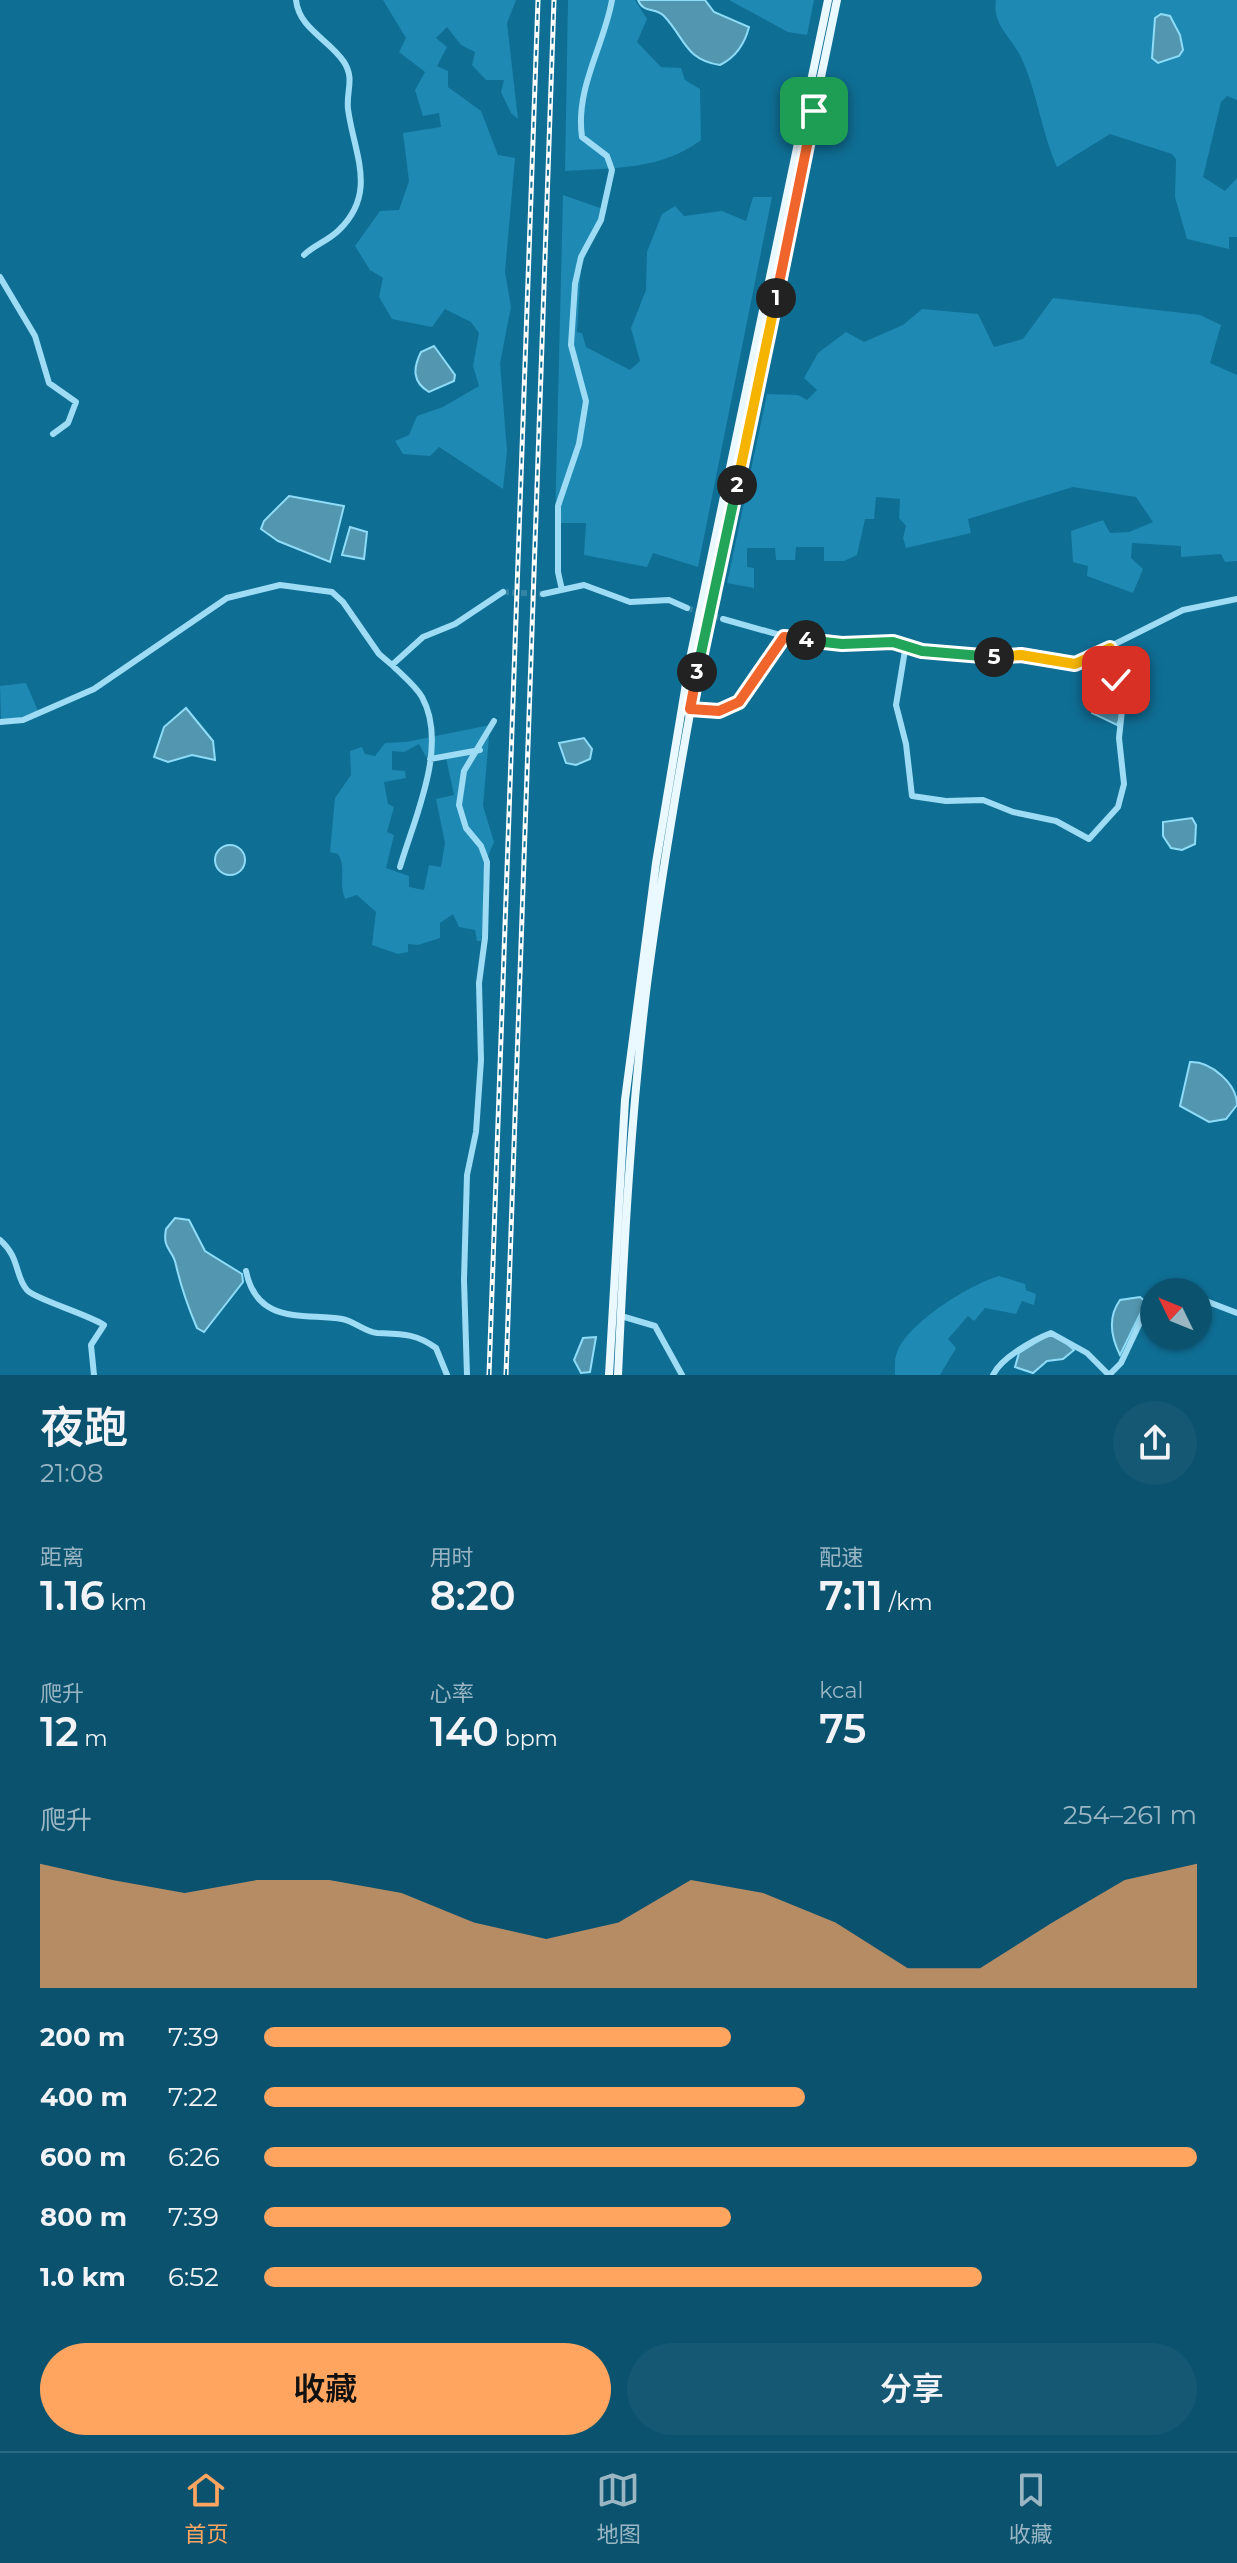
<!DOCTYPE html>
<html lang="zh">
<head>
<meta charset="utf-8">
<style>
  body { margin:0; font-family:Montserrat,"Noto Sans SC",sans-serif; background:#145874; color:#f1f3f6; height:100vh; display:flex; flex-direction:column; font-size:30px; white-space:nowrap }
  * { box-sizing:border-box; margin:0 }
  p { font-size:26px; color:#9ab6c3 }
  .icon { flex:none; width:44px; height:44px; fill:none; stroke:currentColor; stroke-width:2; stroke-linecap:round; stroke-linejoin:round }
  .map { position:relative; height:1375px; overflow:hidden }
  .details { display:flex; flex-direction:column; background:#0b526f; flex:1 }
  .details>* { flex:none }
  .needle { width:52px; rotate:313deg }
  .controls { position:absolute; left:1140px; top:1278px; display:grid; gap:16px }
  .controls a { display:grid; place-items:center; width:72px; height:72px; border-radius:50%; background:#0b526f; box-shadow:0 2px 6px #0004; font-size:40px }
  .pin { position:absolute; display:grid; place-items:center; width:68px; height:68px; color:#fff; margin:-34px; border-radius:16px; box-shadow:0 4px 12px #0006 }
  .km { position:absolute; width:40px; height:40px; margin:-20px; border-radius:50%; background:#222; color:#fff; font-size:22px; line-height:40px; text-align:center }
  .round { display:grid; place-items:center; flex:none; width:84px; height:84px; border-radius:42px; background:#145874 }
  .head { display:flex; align-items:center; justify-content:space-between; height:136px; padding:0 40px }
  h1 { font-size:44px; font-weight:600; line-height:60px }
  .figures { display:grid; grid-template-columns:repeat(3,1fr); gap:12px; height:136px; padding:8px 40px }
  .figures div { display:grid; align-content:center }
  .figures b { font-size:40px; font-weight:600 }
  .figures small { font-size:22px; font-weight:400 }
  .figures p { font-size:22px }
  .chart { height:224px; padding:16px 40px }
  .chart p { display:flex; justify-content:space-between }
  .chart svg { width:100%; height:144px; margin-top:8px; fill:#ffa560; opacity:.7 }
  .button { display:flex; gap:16px; margin-top:auto; padding:16px 40px }
  .button a { flex:1; height:92px; border-radius:48px; background:#ffa560; color:#111; font-size:32px; font-weight:600; line-height:92px; text-align:center }
  .button a+a { background:#145874; color:#f1f3f6 }
  ul { padding:0 40px; list-style:none; font-size:26px }
  li { display:grid; grid-template-columns:128px 96px 1fr; align-items:center; height:60px }
  li i { height:20px; border-radius:10px; background:#ffa560 }
  .tabs { display:flex; justify-content:space-around; align-items:center; height:112px; border-top:2px solid #2b6982; background:#0b526f; font-size:22px; color:#9ab6c3 }
  .tabs a { display:grid; justify-items:center; gap:4px }
  .tabs .on { color:#ffa560 }
  .map>svg:first-child { display:block }
  .green { fill:#1e89b2; fill-rule:evenodd }
  .water { fill:#5396b0; stroke:#8edcf8; stroke-width:2 }
  .lines { fill:none; stroke-linecap:round; stroke-linejoin:round }
  .minor-tunnel { stroke:#3384a4; stroke-width:6; stroke-dasharray:6 3; stroke-linecap:butt }
  .minor { stroke:#9ddcf4; stroke-width:6 }
  .major { stroke:#eaf8ff; stroke-width:8 }
  .rail-casing { stroke:#fff; stroke-width:5 }
  .rail { stroke:#0f6e94; stroke-width:2; stroke-dasharray:6; stroke-linecap:butt }
  .split-1-casing { stroke:#fff; stroke-width:16 }
  .split-2-casing { stroke:#fff; stroke-width:16 }
  .split-3-casing { stroke:#fff; stroke-width:16 }
  .split-4-casing { stroke:#fff; stroke-width:16 }
  .split-5-casing { stroke:#fff; stroke-width:16 }
  .split-6-casing { stroke:#fff; stroke-width:16 }
  .split-1 { stroke:#f0652b; stroke-width:10 }
  .split-2 { stroke:#f5b400; stroke-width:10 }
  .split-3 { stroke:#22a559; stroke-width:10 }
  .split-4 { stroke:#f0652b; stroke-width:10 }
  .split-5 { stroke:#22a559; stroke-width:10 }
  .split-6 { stroke:#f5b400; stroke-width:10 }
</style>
</head>
<body>
<div class="map">
<svg width="1237" height="1375" viewBox="0 0 1237 1375">
  <rect width="100%" height="100%" fill="#0f6e94"/>
  <!-- green -->
  <path class="green" d="M383,0H516L507,23L518,119L511,113L501,92L504,80H486L472,65L475,52L461,45L447,27L436,38L447,47L437,66L448,71V87L481,111L498,155L515,158L505,272L511,307L500,363L507,451L503,489L439,447L430,456L403,454L395,441L409,435L417,416L443,407L479,386L473,366L479,333L471,322L445,309L432,327L392,319L379,297L383,278L370,270L355,246L380,211L399,210L409,181L403,133L441,127L439,113L423,116L415,90L425,72L399,52L406,38Z
    M568,0H635L647,19L637,42L661,67L681,68L685,80L700,89L701,140C662,170 612,168 565,171Z
    M729,0H814L807,35L788,32Z
    M996,0H1237V100L1227,96L1221,102L1203,177L1225,191L1237,178V237H1229V249L1187,239L1175,197L1176,159L1172,154L1110,134L1057,167C1041,131 1037,90 1020,55C1010,36 992,24 996,0Z
    M563,195L606,210L581,266L577,332L582,333L586,347L630,370L640,361L631,328L646,290L647,252L662,214L675,206L684,216L722,211L746,221L753,197H772L698,567L653,553L647,567L584,555L586,523H555Z
    M1053,298L1200,315L1221,325L1210,363L1237,375V561L1225,562L1221,554L1181,557V546L1132,543L1131,558L1143,569L1133,593L1087,576L1088,566L1073,562L1071,531L1103,520L1110,533L1129,532L1153,522L1136,497L1073,487L968,519L971,533L906,548L903,538L906,526L899,518L900,499L876,497L874,519H865L857,555L844,561H824V547H796L795,560H776L775,548H747V567L754,568V588L727,583L767,394L798,395L807,400L817,390L804,378L818,353L846,332L864,342L903,325L922,309L978,314L994,347L1023,339Z
    M26,683L38,711L16,719L1,720L0,686Z
    M490,725L483,806L494,842C476,879 487,905 481,941H477L475,930L459,927L453,914L440,923V938L418,945L408,944V952L398,954L372,945L376,912L357,895L345,899C338,883 347,868 338,854L330,852L335,798L351,775L350,751L362,747L365,754L375,756L385,743L406,742ZM419,744L426,757L445,753L454,795L436,799L445,843L441,867L429,865L424,890L409,887V876L386,868L394,835L387,832L394,807L388,804L384,782L406,778L405,771L392,770V751L404,752Z
    M999,1276L1025,1284L1026,1290L1036,1294L1034,1305L1022,1301L1016,1314L985,1308L974,1321L968,1316L948,1339L956,1348L940,1375H895C895,1366 894,1358 898,1350C911,1321 969,1285 999,1276Z"/>
  <!-- water -->
  <path class="water" d="M638,0H705L714,12L749,27C745,43 736,57 720,65C685,60 685,38 664,16C655,7 644,14 638,0Z
    M1161,14L1170,16L1180,35L1183,50L1179,56L1158,63L1152,58L1155,18Z
    M434,346L455,375L454,381L429,392C412,382 413,368 421,352Z
    M289,496L344,506L330,562L278,541L261,529L264,521Z
    M350,527L367,532L364,559L342,555Z
    M1110,663C1116,681 1126,706 1117,725L1092,713C1094,694 1090,671 1110,663Z
    M186,708L213,741L215,760L192,755L168,762L154,757L164,727Z
    M584,738L592,749L590,759L576,765L566,763L559,743Z
    M1192,818L1196,825L1195,844L1182,850L1171,848L1163,836V822Z
    M215 860a15 15 0 1 1 30 0a15 15 0 1 1-30 0Z
    M1190,1062C1211,1061 1237,1084 1237,1105L1226,1119L1209,1122L1180,1106Z
    M175,1218L189,1220L205,1251L242,1274L243,1282L204,1332L197,1328C188,1307 181,1287 176,1265C173,1249 162,1250 166,1229Z
    M1140,1297L1146,1302L1120,1355C1111,1337 1107,1318 1120,1300Z
    M1048,1335L1058,1336L1074,1350L1063,1359L1047,1361L1033,1373L1015,1367L1019,1353Z
    M596,1337L590,1372L581,1373L574,1360L583,1338Z"/>
  <g class="lines">
    <!-- minor-tunnel -->
    <path class="minor-tunnel" d="M503,592L543,594
      M687,608L723,619"/>
    <!-- minor -->
    <path class="minor" d="M296,0C299,29 329,39 344,62C355,79 346,91 348,109C354,154 378,192 339,230C328,241 314,245 304,255
      M0,277L35,336L49,383L76,402L68,423L53,434
      M562,590L558,572V506L579,444L586,401L571,345L575,284L581,257L601,220L612,170L607,156L582,137C575,88 604,46 612,0
      M543,594L584,585L630,602L669,600L687,608
      M723,619L787,637L842,644L893,642L922,651L996,657L1021,655L1075,664L1183,610L1237,599
      M906,644L896,705L906,744L912,796L946,801L983,800L1013,812L1056,821L1089,839L1118,807L1124,784L1119,738L1123,701L1110,648
      M392,665C402,675 415,685 422,697C449,746 414,819 400,867
      M690,709L719,711L739,702L784,637
      M0,722L23,720L94,689L227,598L280,585L332,592L343,602L379,654L392,665L423,637L455,624L503,592
      M430,759L480,750
      M0,1240C20,1257 15,1277 27,1290C35,1299 87,1314 104,1325L91,1345L94,1375
      M246,1271C257,1325 303,1313 342,1319C354,1321 365,1332 377,1333C400,1334 416,1333 436,1348L447,1375
      M1155,1292L1164,1287L1181,1292
      M1198,1298L1237,1313
      M621,1316L655,1326L682,1375
      M467,1375L464,1280L467,1175L476,1132L481,1060L479,983L485,938L487,862L481,846L466,828L459,805L464,771L494,721
      M993,1375C1001,1358 1033,1340 1051,1333L1087,1353L1109,1375L1121,1363L1154,1293"/>
    <!-- major -->
    <path class="major" d="M609,1375L625,1100L656,863L691,654L828,0
      M618,1375C624,1244 631,1114 647,984C691,653 770,327 837,0"/>
    <defs>
      <path id="rail" d="M489,1375L538,0
        M506,1375L554,0"/>
    </defs>
    <!-- rail casing -->
    <use href="#rail" class="rail-casing"/>
    <!-- rail -->
    <use href="#rail" class="rail"/>
  </g>
  <g class="lines">
    <defs>
      <path id="split-1" d="M776,298L814,111"/>
      <path id="split-2" d="M737,485L776,298"/>
      <path id="split-3" d="M697,672L737,485"/>
      <path id="split-4" d="M697,672L690,709L719,711L739,702L784,637L806,640"/>
      <path id="split-5" d="M806,640L842,644L893,642L922,651L994,657"/>
      <path id="split-6" d="M994,657L1021,655L1075,664L1110,648L1116,680"/>
    </defs>
    <!-- split-1 casing -->
    <use href="#split-1" class="split-1-casing"/>
    <!-- split-2 casing -->
    <use href="#split-2" class="split-2-casing"/>
    <!-- split-3 casing -->
    <use href="#split-3" class="split-3-casing"/>
    <!-- split-4 casing -->
    <use href="#split-4" class="split-4-casing"/>
    <!-- split-5 casing -->
    <use href="#split-5" class="split-5-casing"/>
    <!-- split-6 casing -->
    <use href="#split-6" class="split-6-casing"/>
    <!-- split-1 -->
    <use href="#split-1" class="split-1"/>
    <!-- split-2 -->
    <use href="#split-2" class="split-2"/>
    <!-- split-3 -->
    <use href="#split-3" class="split-3"/>
    <!-- split-4 -->
    <use href="#split-4" class="split-4"/>
    <!-- split-5 -->
    <use href="#split-5" class="split-5"/>
    <!-- split-6 -->
    <use href="#split-6" class="split-6"/>
  </g>
</svg>
<div class="controls">
<a><svg class="needle" viewBox="-14 -14 28 28"><path d="M0-13l5 13h-10z" fill="#e53935"/><path d="M0 13l5-13h-10z" fill="#9ab6c3"/></svg></a>
</div>
<div class="pin" style="left:814px;top:111px;background:#1e9e55"><svg class="icon" aria-label="arrive" viewBox="0 0 24 24"><path d="M6 21V4h12l-3 4 3 4H6"/></svg></div>
<div class="pin" style="left:1116px;top:680px;background:#d93025"><svg class="icon" aria-label="check" viewBox="0 0 24 24"><path d="M5 12l5 5 9-10"/></svg></div>
<b class="km" style="left:776px;top:298px">1</b>
<b class="km" style="left:737px;top:485px">2</b>
<b class="km" style="left:697px;top:672px">3</b>
<b class="km" style="left:806px;top:640px">4</b>
<b class="km" style="left:994px;top:657px">5</b>
</div>
<section class="details">
<div class="head"><div><h1>夜跑</h1><p>21:08</p></div><a class="round"><svg class="icon" aria-label="share" viewBox="0 0 24 24"><path d="M12 15V3M7 8l5-5 5 5M5 13v7h14v-7"/></svg></a></div>
<div class="figures">
<div><p>距离</p><b>1.16<small> km</small></b></div>
<div><p>用时</p><b>8:20</b></div>
<div><p>配速</p><b>7:11<small> /km</small></b></div>
</div>
<div class="figures">
<div><p>爬升</p><b>12<small> m</small></b></div>
<div><p>心率</p><b>140<small> bpm</small></b></div>
<div><p>kcal</p><b>75</b></div>
</div>
<div class="chart"><p><span>爬升</span>254–261 m</p>
<svg viewBox="0 0 160 44" preserveAspectRatio="none"><path d="M0 44V6L10 11L20 15L30 11L40 11L50 15L60 24L70 29L80 24L90 11L100 15L110 24L120 38L130 38L140 24L150 11L160 6V44z"/></svg>
</div>
<ul>
<li><b>200 m</b>7:39<i style="width:50%"></i></li>
<li><b>400 m</b>7:22<i style="width:58%"></i></li>
<li><b>600 m</b>6:26<i style="width:100%"></i></li>
<li><b>800 m</b>7:39<i style="width:50%"></i></li>
<li><b>1.0 km</b>6:52<i style="width:77%"></i></li>
</ul>
<div class="button"><a>收藏</a><a>分享</a></div>
</section>
<nav class="tabs">
<a class="on"><svg class="icon" aria-label="home" viewBox="0 0 24 24"><path d="M3 11l9-7 9 7M6 9v11h12V9"/></svg>首页</a>
<a><svg class="icon" aria-label="map" viewBox="0 0 24 24"><path d="M3 6l6-2 6 2 6-2v14l-6 2-6-2-6 2zM9 4v14M15 6v14"/></svg>地图</a>
<a><svg class="icon" aria-label="saved" viewBox="0 0 24 24"><path d="M7 4h10v16l-5-4-5 4z"/></svg>收藏</a>
</nav>
</body>
</html>
